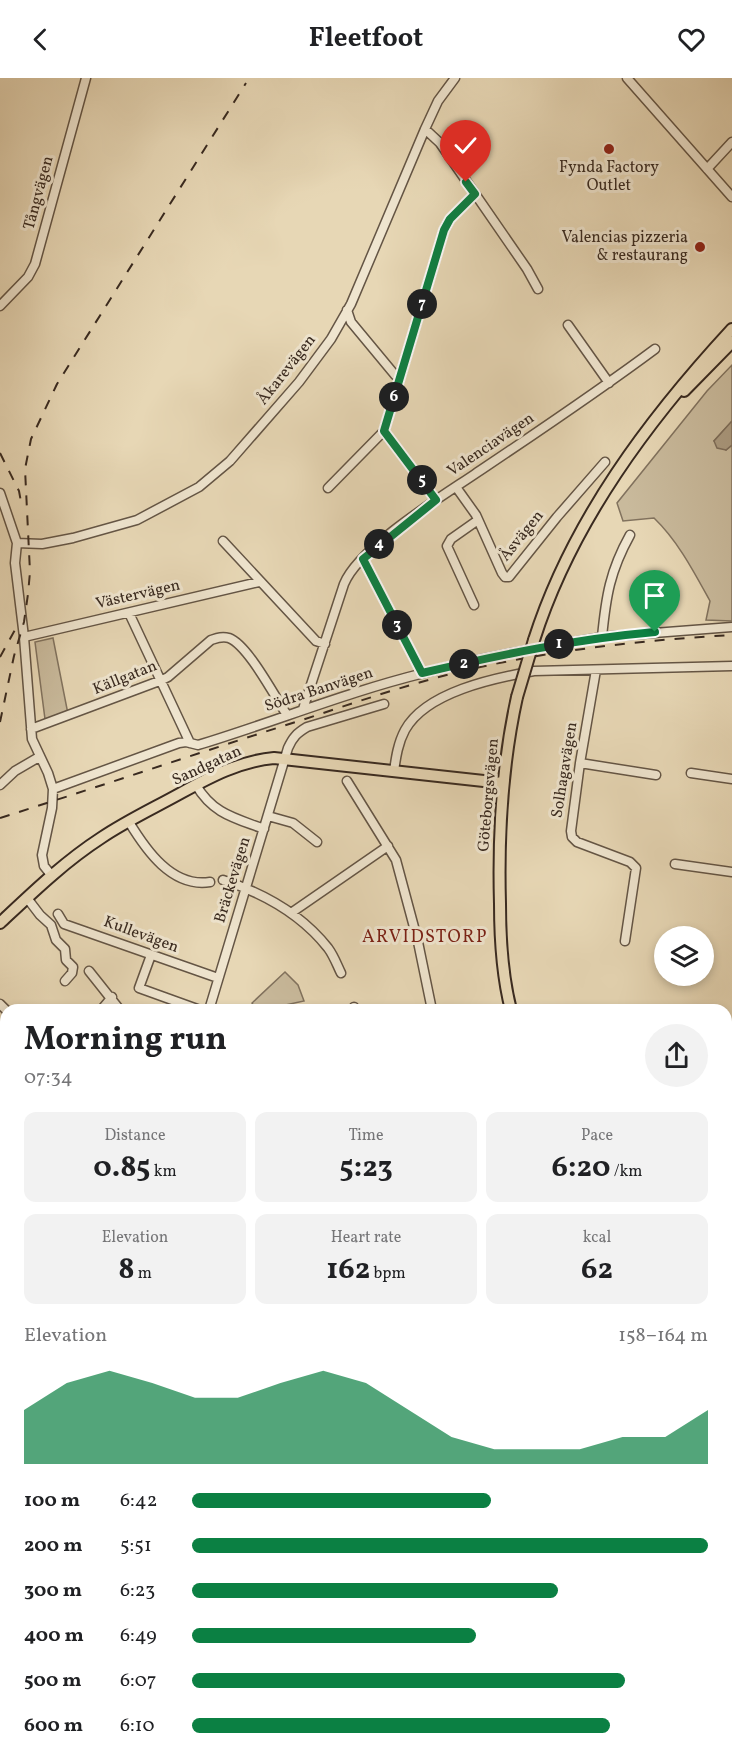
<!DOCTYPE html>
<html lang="en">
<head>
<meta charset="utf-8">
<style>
  body { margin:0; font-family:Vollkorn,serif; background:#f2f2f2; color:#202124; height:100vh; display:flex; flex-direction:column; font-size:22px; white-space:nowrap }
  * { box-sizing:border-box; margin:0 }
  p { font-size:20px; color:#757577 }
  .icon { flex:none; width:33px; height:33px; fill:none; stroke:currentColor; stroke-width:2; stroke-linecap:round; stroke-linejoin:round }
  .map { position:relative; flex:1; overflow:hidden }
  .panel { position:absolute; left:0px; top:926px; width:732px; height:758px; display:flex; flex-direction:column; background:#fff; border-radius:18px 18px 0 0; box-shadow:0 3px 9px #0003 }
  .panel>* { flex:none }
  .fabs { position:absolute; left:654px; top:848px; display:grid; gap:12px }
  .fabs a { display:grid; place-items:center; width:60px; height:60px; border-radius:50%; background:#fff; box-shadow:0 3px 9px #0003; font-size:30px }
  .pin { position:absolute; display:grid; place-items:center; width:51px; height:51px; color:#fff; margin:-62px -26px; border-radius:50% 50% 50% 0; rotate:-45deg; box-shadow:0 0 6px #0007 }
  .pin .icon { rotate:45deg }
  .km { position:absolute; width:30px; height:30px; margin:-15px; border-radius:50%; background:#222; color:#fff; font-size:16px; line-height:30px; text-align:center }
  .round { display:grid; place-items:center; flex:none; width:63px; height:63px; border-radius:32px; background:#f2f2f2 }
  .overview { display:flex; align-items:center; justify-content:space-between; height:102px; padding:0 24px }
  h1 { font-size:33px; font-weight:700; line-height:45px }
  .metrics { display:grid; grid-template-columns:repeat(3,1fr); gap:9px; height:102px; padding:6px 24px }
  .metrics div { display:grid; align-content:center; border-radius:12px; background:#f2f2f2; text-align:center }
  .metrics b { font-size:30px; font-weight:700 }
  .metrics small { font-size:16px; font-weight:400 }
  .metrics p { font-size:16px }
  .chart { height:168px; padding:12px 24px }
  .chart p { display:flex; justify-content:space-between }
  .chart svg { width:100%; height:108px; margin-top:6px; fill:#0b8043; opacity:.7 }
  ul { padding:0 24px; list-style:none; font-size:20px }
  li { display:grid; grid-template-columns:96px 72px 1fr; align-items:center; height:45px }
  li i { height:15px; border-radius:8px; background:#0b8043 }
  header { display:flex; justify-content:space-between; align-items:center; height:78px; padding:0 24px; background:#fff; font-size:27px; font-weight:700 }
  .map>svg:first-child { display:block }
  .green { fill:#c9ba9c; stroke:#81725e; stroke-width:1.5 }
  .water { fill:#ac9c82; stroke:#7e6e5b; stroke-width:1.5 }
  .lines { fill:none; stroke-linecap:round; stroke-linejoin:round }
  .minor-casing { stroke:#645545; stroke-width:11 }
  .major-casing { stroke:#392a20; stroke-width:14 }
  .minor { stroke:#efe5cf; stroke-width:8 }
  .major { stroke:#e7d7b5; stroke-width:10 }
  .rail { stroke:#392a20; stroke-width:2; stroke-dasharray:10 10; stroke-linecap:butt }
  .major-bridge-casing { stroke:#392a20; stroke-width:14; stroke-linecap:butt }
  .major-bridge { stroke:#e7d7b5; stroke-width:10 }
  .route-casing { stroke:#fff; stroke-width:12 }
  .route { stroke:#0b8043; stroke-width:8 }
  .poi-dot { fill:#8f2418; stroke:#efe5cf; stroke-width:2 }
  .labels { text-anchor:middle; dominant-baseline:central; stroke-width:6; stroke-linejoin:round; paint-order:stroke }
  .poi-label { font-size:16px; fill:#392a20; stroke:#efe5cf }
  .street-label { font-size:16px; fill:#392a20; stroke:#efe5cf }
  .neighbourhood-label { font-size:18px; letter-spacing:1.5px; fill:#7a1f14; stroke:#efe5cf }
</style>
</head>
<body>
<header><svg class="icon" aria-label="back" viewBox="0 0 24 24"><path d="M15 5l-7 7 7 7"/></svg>Fleetfoot<svg class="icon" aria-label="heart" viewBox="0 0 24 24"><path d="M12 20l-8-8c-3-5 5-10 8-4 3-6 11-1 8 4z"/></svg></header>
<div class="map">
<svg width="732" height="1682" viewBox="0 0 732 1682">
  <rect width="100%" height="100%" fill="#e7d7b5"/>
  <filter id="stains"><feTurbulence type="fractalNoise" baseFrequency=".00333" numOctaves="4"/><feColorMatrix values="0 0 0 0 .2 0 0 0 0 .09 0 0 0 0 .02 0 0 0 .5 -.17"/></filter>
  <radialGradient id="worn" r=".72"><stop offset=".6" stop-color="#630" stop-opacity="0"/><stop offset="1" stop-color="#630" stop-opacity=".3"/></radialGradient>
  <!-- green -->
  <path class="green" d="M732,287V343L714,363L726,372L732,367V543L706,542L710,523C694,494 678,463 654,440L623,443L617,425L707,313Z
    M53,560L68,636L45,641L35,564Z
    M285,894L298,907L304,923L267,931H256L252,925Z"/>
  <!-- water -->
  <path class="water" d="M732,343V367L726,372L717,370L714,363Z"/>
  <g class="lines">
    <defs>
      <path id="minor" d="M627,0L732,119
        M425,51L440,65L527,191L538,211
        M707,91L732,64
        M0,228L28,199L35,186L86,0
        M347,232L351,244L395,297L400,299
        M568,247L609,305
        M384,353L436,422
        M456,409L476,437L502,495L505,499H509L557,439L605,384
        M328,410L384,353L444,152L450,141L475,116
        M0,415L17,465L15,485L24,559L32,661L48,695L53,711L52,730L42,777L44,788L52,798
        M223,463L316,563L325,566
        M17,465L42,466L73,460L137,442L199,409L230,383L299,304L331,261L351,226L425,51L438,23L455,0
        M363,481L422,595
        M474,527L447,468L451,461L478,442
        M129,535L190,665
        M24,559L259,504
        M602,559L732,549
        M596,592L580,685L571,753L572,759L577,764L630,784L636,790L625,863
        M303,631L344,506C359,469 441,419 475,396C536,355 596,315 655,271
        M31,651L162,602L168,599L211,562C217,560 222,558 229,560C248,567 275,619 287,637
        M580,685L656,697
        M394,693C396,679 398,665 405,652C426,614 494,600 534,593L732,588
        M691,695L732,701
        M347,703L396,782L418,864L432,932
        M0,707L15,693L39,679
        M196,707C213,736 235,740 264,751
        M53,711L179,665L186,664L198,667C274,644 347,614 424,595C483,579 543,569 602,559C606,518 610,493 630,457
        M268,738L293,745L317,764
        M129,744C146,772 172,810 210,804
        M675,786L732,794
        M223,802C263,815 302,837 328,870C334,878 337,887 341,895
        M27,820L40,837L51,847L56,862L65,871L66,882L73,889L72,895L65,903
        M291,835L388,768
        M58,836L64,846L218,900
        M151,877L139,910L200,932
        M89,893L120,932
        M0,926L6,932
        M354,929V932
        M101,932L112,919
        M209,932L288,670C293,659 297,655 307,649L384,626
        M0,1048L6,1041
        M0,1164L6,1172
        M0,1182L6,1177
        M726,1197L732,1194
        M0,1280L6,1279
        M726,1320L732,1322
        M726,1588L732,1597
        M0,1591L6,1594
        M323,1677L324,1682
        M588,1677V1682
        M93,1682L97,1677"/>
      <path id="major" d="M684,313L732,264
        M534,562C572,443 649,341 732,251
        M0,845C32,815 64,784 101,760C126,743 154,730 181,715C210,699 240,683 274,680L502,705
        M511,932C502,897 500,861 500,826C498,756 502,687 517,619
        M614,1677V1682"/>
    </defs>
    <!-- minor casing -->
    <use href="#minor" class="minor-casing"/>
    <!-- major casing -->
    <use href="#major" class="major-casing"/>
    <!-- minor -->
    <use href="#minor" class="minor"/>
    <!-- major -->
    <use href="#major" class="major"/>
    <!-- rail -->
    <path class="rail" d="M0,375L19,413L21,424
      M0,579L16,550
      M0,644L14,578L24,544L28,516L30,494L25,391L31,361L57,306L246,5
      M0,740C101,708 201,674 302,642C357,624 411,605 467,592C554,572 643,562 732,557"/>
    <defs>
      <path id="major-bridge" d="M517,619L534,562"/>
    </defs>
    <!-- major-bridge casing -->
    <use href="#major-bridge" class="major-bridge-casing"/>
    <!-- major-bridge -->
    <use href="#major-bridge" class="major-bridge"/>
  </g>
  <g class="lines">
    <defs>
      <path id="route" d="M466,104L475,116L450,141L444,152L384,353L436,422L363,481L422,595C499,577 576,561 655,554"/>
    </defs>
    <!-- route casing -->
    <use href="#route" class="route-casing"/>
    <!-- route -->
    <use href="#route" class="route"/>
  </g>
  <!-- markers -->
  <g class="poi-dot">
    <circle cx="609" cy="71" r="6"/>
    <circle cx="700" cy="169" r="6"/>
  </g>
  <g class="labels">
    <!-- poi labels -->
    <g class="poi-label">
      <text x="609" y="90">Fynda Factory<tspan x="609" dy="18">Outlet</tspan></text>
      <text x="688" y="160" text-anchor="end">Valencias pizzeria<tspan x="688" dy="18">&amp; restaurang</tspan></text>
    </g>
    <!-- street labels -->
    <g class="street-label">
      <text transform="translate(39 115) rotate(-75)">Tångvägen</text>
      <text transform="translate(287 292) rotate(-52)">Åkarevägen</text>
      <text transform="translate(491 367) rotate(-34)">Valenciavägen</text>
      <text transform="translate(522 458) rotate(-51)">Åsvägen</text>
      <text transform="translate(138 517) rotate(-13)">Västervägen</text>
      <text transform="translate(125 600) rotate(-22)">Källgatan</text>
      <text transform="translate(319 612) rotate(-18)">Södra Banvägen</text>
      <text transform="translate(207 688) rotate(-25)">Sandgatan</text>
      <text transform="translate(565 692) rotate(-81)">Solhagavägen</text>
      <text transform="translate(489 717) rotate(-85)">Göteborgsvägen</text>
      <text transform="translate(233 802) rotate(-73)">Bräckevägen</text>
      <text transform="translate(141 857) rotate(20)">Kullevägen</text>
    </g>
    <!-- neighbourhood labels -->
    <g class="neighbourhood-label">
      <text x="425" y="859">ARVIDSTORP</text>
    </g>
  </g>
  <rect width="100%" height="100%" filter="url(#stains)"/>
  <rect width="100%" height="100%" fill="url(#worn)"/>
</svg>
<div class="fabs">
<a><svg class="icon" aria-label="layers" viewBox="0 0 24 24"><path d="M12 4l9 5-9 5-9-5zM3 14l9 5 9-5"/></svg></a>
</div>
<div class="pin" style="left:655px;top:554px;background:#1e9e55"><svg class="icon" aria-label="arrive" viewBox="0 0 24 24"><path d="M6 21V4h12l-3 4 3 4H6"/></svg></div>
<div class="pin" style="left:466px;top:104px;background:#d93025"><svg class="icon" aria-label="check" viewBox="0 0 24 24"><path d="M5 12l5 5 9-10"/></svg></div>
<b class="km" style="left:559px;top:566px">1</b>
<b class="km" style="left:464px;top:586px">2</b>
<b class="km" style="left:397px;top:547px">3</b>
<b class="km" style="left:379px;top:466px">4</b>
<b class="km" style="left:422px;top:402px">5</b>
<b class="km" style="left:394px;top:319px">6</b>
<b class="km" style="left:422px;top:226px">7</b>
<section class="panel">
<div class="overview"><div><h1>Morning run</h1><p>07:34</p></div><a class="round"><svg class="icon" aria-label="share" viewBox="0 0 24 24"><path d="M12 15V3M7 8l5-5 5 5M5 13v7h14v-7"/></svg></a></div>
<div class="metrics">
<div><p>Distance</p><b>0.85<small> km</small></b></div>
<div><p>Time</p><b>5:23</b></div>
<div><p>Pace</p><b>6:20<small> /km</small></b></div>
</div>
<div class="metrics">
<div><p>Elevation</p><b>8<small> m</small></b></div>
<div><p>Heart rate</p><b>162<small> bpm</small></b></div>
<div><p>kcal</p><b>62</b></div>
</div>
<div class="chart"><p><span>Elevation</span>158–164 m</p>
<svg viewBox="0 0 160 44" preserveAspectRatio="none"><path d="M0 44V22L10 11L20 6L30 11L40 17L50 17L60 11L70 6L80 11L90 22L100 33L110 38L120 38L130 38L140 33L150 33L160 22V44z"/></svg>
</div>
<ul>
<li><b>100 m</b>6:42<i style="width:58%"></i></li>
<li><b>200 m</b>5:51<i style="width:100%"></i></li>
<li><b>300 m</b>6:23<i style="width:71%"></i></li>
<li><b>400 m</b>6:49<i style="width:55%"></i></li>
<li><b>500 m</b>6:07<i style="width:84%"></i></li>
<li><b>600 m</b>6:10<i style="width:81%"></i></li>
</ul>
</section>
</div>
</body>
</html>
